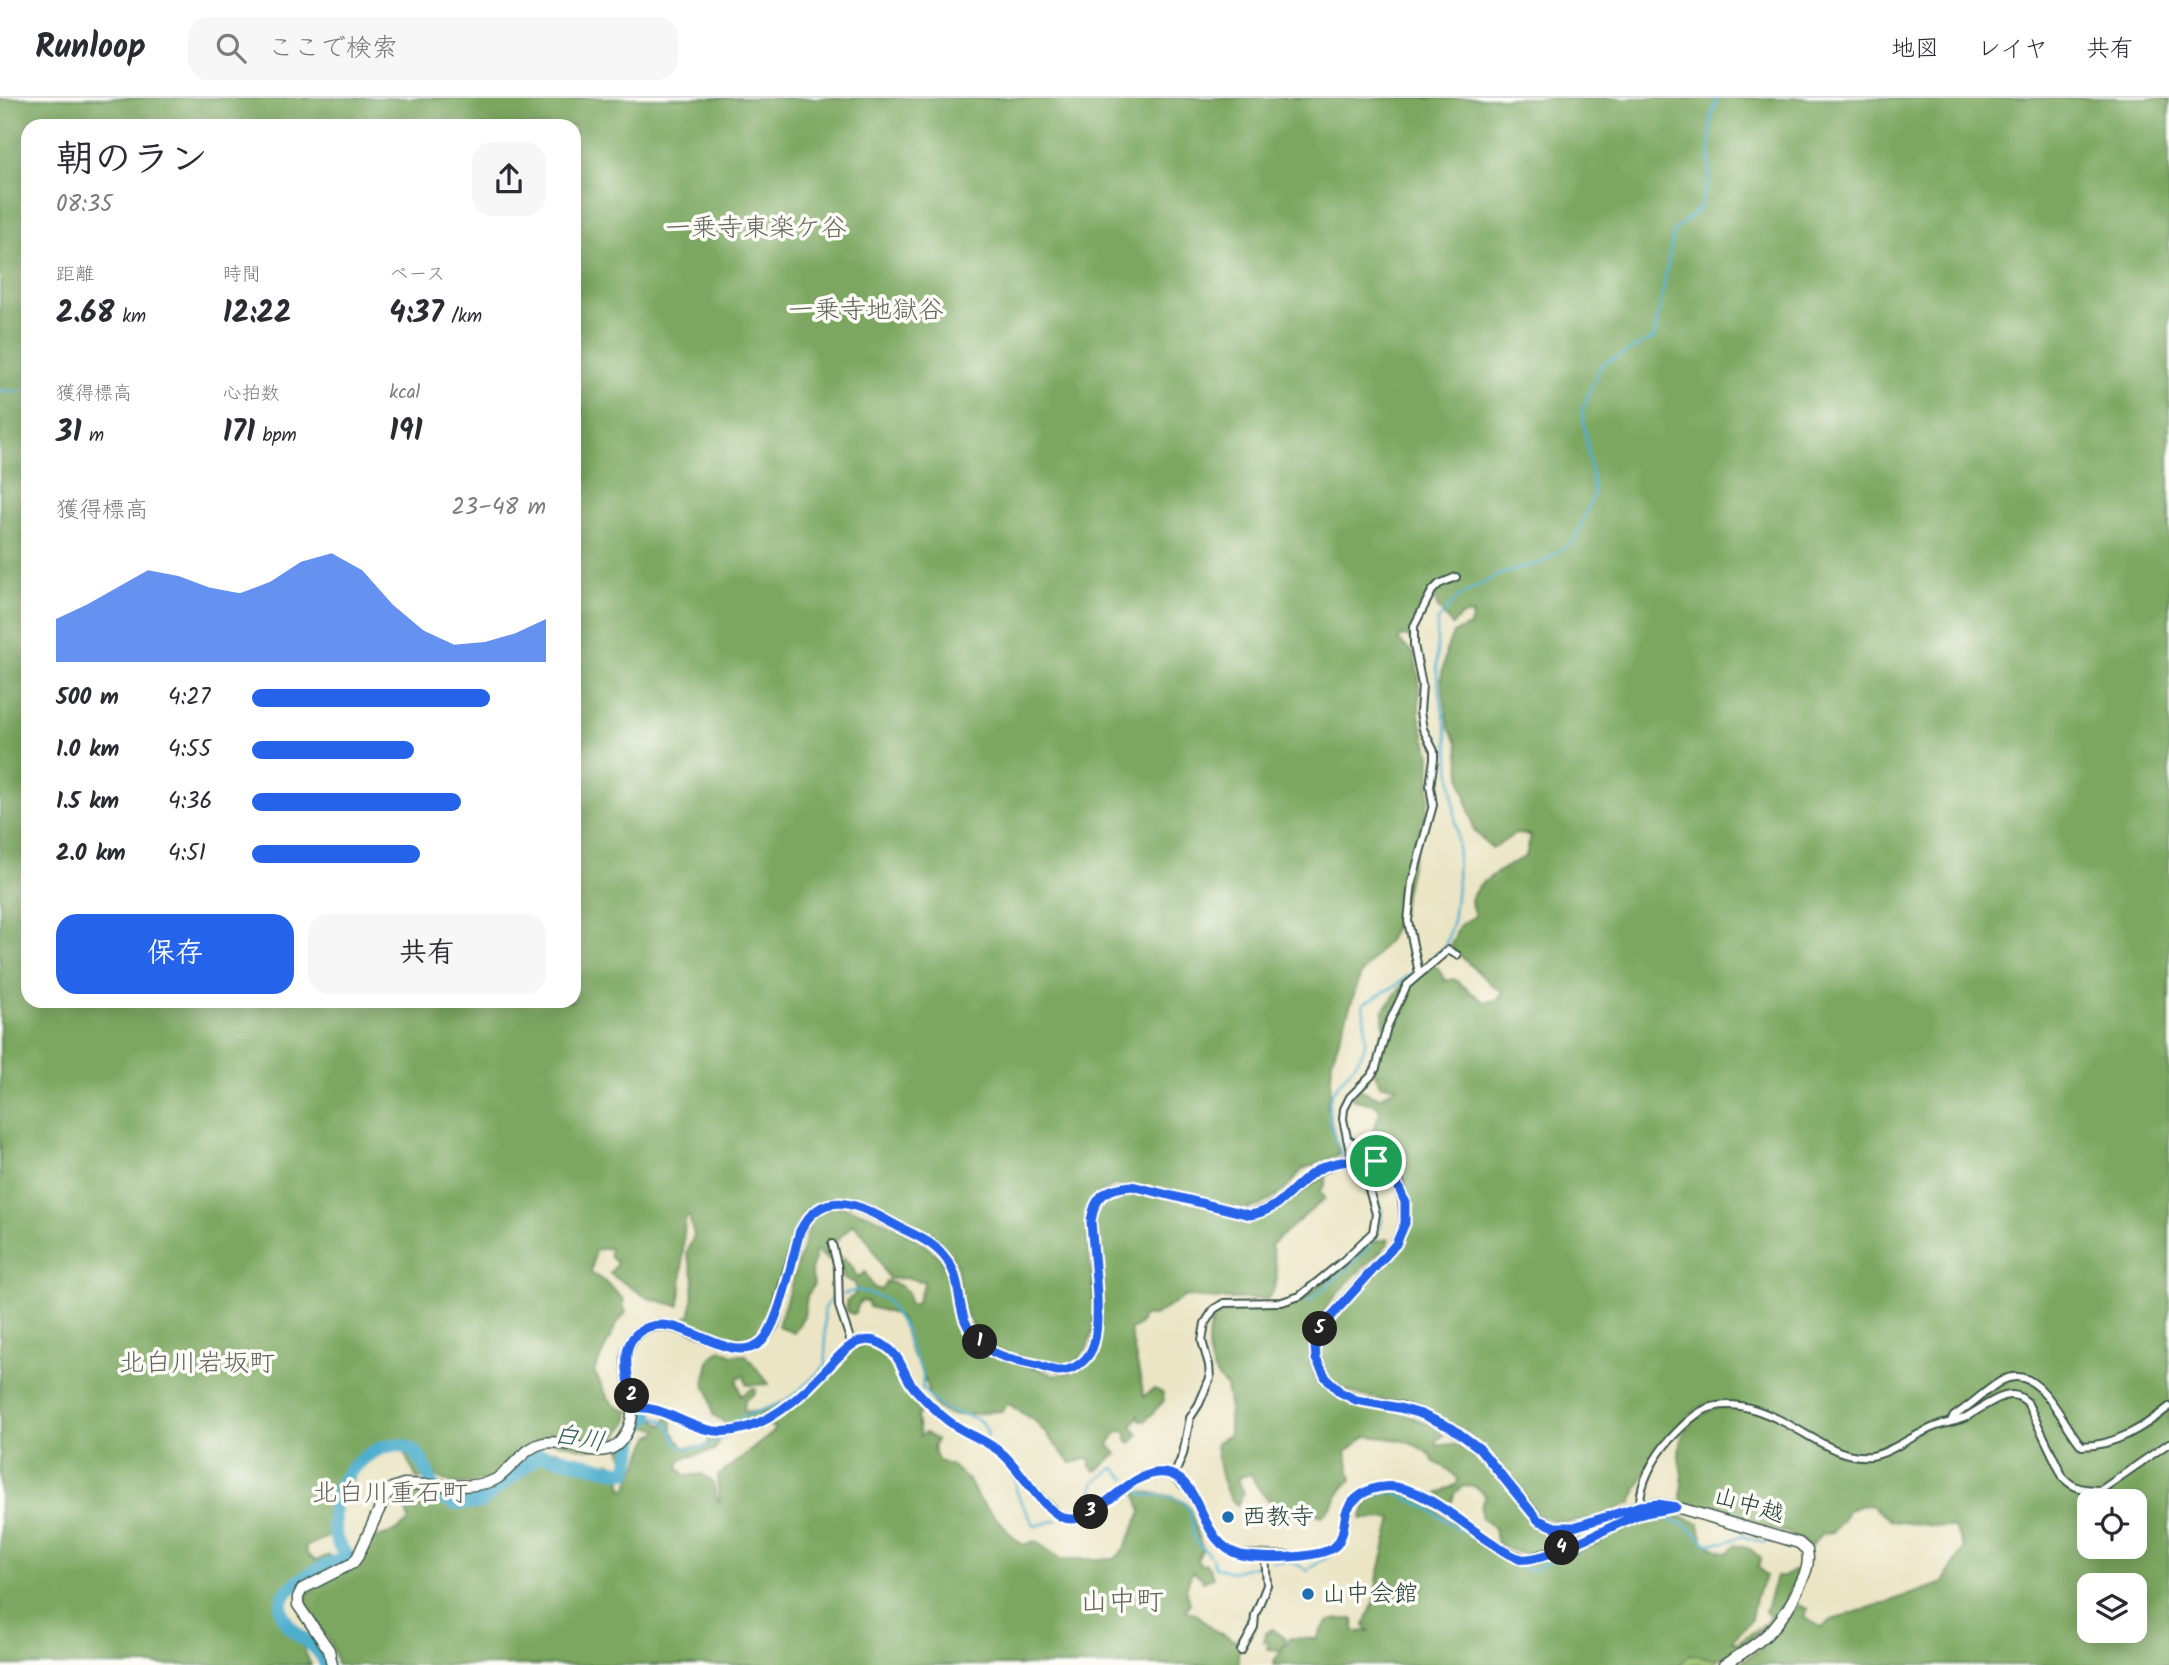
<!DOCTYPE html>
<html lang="ja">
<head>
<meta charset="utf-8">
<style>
  body { margin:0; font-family:Kalam,"Klee One",sans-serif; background:#f7f7f7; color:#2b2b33; height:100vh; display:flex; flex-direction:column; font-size:26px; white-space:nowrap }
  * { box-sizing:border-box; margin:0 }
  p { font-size:23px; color:#7c7c81 }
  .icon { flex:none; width:38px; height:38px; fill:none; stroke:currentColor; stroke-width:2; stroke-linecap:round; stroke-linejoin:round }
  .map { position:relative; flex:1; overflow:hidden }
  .details { position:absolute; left:21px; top:21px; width:560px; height:889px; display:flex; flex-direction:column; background:#fff; border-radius:21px; box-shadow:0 4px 18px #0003 }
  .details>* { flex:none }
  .controls { position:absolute; left:2077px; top:1391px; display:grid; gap:14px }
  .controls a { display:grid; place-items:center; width:70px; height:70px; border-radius:14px; background:#fff; box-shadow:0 4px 18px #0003; font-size:35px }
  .pin { position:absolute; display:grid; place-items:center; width:60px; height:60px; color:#fff; margin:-30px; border:4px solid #fff; border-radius:50%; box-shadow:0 2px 7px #0007 }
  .km { position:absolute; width:35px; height:35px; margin:-18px; border-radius:50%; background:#222; color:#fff; font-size:19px; line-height:35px; text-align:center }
  .round { display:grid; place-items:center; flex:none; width:74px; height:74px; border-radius:21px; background:#f7f7f7 }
  .headline { display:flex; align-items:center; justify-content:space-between; height:119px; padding:0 35px }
  h1 { font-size:38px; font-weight:800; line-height:52px }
  .stats { display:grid; grid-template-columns:repeat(3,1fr); gap:10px; height:119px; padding:7px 35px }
  .stats div { display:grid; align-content:center }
  .stats b { font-size:30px; font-weight:800 }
  .stats small { font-size:19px; font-weight:400 }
  .stats p { font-size:19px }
  .chart { height:196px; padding:14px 35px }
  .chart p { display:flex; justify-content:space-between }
  .chart svg { width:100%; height:126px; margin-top:7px; fill:#2563eb; opacity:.7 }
  .action { display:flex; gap:14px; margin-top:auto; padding:14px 35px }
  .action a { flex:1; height:80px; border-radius:21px; background:#2563eb; color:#fff; font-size:28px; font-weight:800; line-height:80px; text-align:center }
  .action a+a { background:#f7f7f7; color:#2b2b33 }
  ul { padding:0 35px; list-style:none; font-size:23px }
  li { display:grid; grid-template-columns:112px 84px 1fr; align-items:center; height:52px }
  li i { height:18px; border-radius:9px; background:#2563eb }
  header { display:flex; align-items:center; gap:42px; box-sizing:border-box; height:98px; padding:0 35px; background:#fff; border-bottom:2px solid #e1e1e2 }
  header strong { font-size:33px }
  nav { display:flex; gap:38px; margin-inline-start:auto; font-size:24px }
  .search { width:490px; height:63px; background:#f7f7f7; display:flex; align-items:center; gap:18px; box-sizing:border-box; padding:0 24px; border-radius:21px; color:#7c7c81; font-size:26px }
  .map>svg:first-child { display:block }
  .green { fill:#9bc16c; stroke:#5d7f50; stroke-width:2 }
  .forest { fill:#7ca760; stroke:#4e724a; stroke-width:2; fill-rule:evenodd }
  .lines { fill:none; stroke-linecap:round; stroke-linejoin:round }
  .stream { stroke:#4eafcd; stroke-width:2.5 }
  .river { stroke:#4eafcd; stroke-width:14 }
  .minor-casing { stroke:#3e564a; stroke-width:10 }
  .primary-casing { stroke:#3e564a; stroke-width:13 }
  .minor { stroke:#fff; stroke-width:6 }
  .primary { stroke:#fff; stroke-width:10 }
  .primary-bridge-casing { stroke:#3e564a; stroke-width:13; stroke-linecap:butt }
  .primary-bridge { stroke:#fff; stroke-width:10 }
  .route-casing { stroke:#fff; stroke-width:14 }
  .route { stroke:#2563eb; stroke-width:9 }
  .poi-dot { fill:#1f6fb2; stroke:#fdfcf7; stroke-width:2.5 }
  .labels { text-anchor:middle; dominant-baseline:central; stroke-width:7; stroke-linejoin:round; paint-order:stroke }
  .street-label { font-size:24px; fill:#1f3d34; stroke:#fdfcf7 }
  .poi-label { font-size:24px; fill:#1f3d34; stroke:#fdfcf7; text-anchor:start }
  .neighbourhood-label { font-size:26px; fill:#65665e; stroke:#fdfcf7 }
  .water-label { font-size:26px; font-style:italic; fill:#2d5f62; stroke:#fdfcf7 }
  .quarter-label { font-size:28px; fill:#65665e; stroke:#fdfcf7 }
</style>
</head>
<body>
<header>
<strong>Runloop</strong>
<div class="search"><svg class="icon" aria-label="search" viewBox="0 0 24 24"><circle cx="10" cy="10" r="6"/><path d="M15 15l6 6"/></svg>ここで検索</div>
<nav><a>地図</a><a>レイヤ</a><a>共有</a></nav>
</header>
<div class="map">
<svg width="2169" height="1567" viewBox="0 0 2169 1567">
  <rect width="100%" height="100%" fill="#fdfcf7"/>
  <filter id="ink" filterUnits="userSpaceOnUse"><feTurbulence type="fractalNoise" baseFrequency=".0143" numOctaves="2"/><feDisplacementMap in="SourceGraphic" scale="14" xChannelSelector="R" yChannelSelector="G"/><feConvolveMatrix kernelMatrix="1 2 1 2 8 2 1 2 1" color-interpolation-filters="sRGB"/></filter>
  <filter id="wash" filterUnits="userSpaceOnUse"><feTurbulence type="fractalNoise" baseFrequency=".00686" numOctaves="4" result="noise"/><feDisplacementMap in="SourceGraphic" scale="28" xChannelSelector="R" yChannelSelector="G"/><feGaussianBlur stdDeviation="1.57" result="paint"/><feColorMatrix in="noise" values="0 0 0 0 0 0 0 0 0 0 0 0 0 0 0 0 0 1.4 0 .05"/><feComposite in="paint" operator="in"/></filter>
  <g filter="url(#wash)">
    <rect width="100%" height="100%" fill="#ebe5c5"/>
    <!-- green -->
    <path class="green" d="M1691,1556L1718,1562L1710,1567H1678Z"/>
    <!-- forest -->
    <path class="forest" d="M0,0H2169V1567H1736L1763,1549L1798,1507L1808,1511L1804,1520L1821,1529L1832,1522L1942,1486L1964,1449L1954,1430L1891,1423L1870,1407L1859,1408L1849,1412L1833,1434L1821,1436L1811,1449L1788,1435L1683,1406C1678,1395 1683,1390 1682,1379C1682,1372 1679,1365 1679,1358C1678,1329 1696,1318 1720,1308L1714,1304C1681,1310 1643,1374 1631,1405C1599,1417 1570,1435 1537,1415C1515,1388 1488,1346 1458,1328C1444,1320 1428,1314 1413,1309C1380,1298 1328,1303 1321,1259C1319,1248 1322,1233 1329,1223C1345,1200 1368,1180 1387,1160C1421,1151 1412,1084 1392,1063C1388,1058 1379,1056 1373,1052L1375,1048L1370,1040L1380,1015L1377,1007L1352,1001L1359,991L1379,1000L1398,988L1380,987L1371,965L1384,931L1383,913L1406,882L1428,865L1438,870L1445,883L1454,881L1484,904L1498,902L1503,894L1492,887L1450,848L1460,827L1475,818C1473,812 1469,803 1473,797C1480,781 1511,767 1526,758L1531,737L1515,736L1492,751L1474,732L1462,684L1458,646L1449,630L1441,581L1446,553L1453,535L1470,528L1473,516L1461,518L1452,527L1438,510L1433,495C1417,503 1414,524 1412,540L1402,538L1398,542L1414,556L1419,580V617L1430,656L1429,698L1425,720L1411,767L1401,815L1389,841L1361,876L1332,962L1330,997L1327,1007L1339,1057L1303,1071L1284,1093L1259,1108L1241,1112L1114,1087L1094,1098L1086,1119L1095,1222L1088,1248L1078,1262L1059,1270L1014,1258L988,1248L964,1214L956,1164L947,1151L865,1105L833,1100L803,1113L805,1121L766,1231L757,1242L744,1247L732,1246L689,1232L686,1219L691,1216L694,1181L687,1155L694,1137L689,1118H686C681,1148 684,1178 679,1208L648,1200L610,1176L617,1165L610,1158V1150L595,1152L591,1176C601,1178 617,1195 625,1203L623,1207L626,1214L616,1227L594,1274C605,1290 605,1308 629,1313L628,1323L611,1346L587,1351L541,1341C524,1349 514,1365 499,1376C484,1386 450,1391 436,1377C433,1374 430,1368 428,1363L422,1365L430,1381H417L404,1354C377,1345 360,1364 350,1386L343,1385L334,1414V1436L305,1449L307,1456L316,1463L329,1457L336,1467C325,1471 308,1475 299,1482C279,1496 275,1528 303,1534L305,1539L301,1545L311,1567H0ZM28,28H574V903H28ZM2090,1404H2135V1449H2090ZM2090,1488H2135V1533H2090Z
      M1313,1077L1326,1079L1325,1087L1320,1093L1325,1100L1271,1147C1276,1168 1283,1183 1267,1201C1242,1200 1210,1203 1186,1198L1154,1218H1143L1140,1226L1130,1233L1144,1298L1154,1291L1163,1295L1164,1303L1145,1323L1140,1322L1138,1317L1132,1329L1138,1337L1131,1345L1127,1342V1334L1118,1333L1109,1346L1117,1356L1096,1373L1090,1368V1360L1071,1365L1036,1324L1007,1305L1002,1313C985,1313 965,1320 948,1316C927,1310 928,1286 921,1271C918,1264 913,1259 910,1252C905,1242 906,1224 896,1217C891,1214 876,1211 869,1209L868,1204L863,1202L859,1205L856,1214L853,1216L847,1213L846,1203C855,1198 858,1195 855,1185L844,1181L840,1167L844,1160L853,1170L857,1180L865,1174L873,1189L881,1192L887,1183L898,1187L908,1194L909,1206H916L925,1184L908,1180L889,1181C876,1161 872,1141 853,1126L834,1145L828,1144L829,1163L816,1153L811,1174L814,1186L807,1198L804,1218L794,1235L778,1228L811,1124C817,1119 824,1111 833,1109C857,1105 928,1143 942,1163C961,1191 944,1214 971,1242L1055,1278L1069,1274L1094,1252V1114L1111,1094L1134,1092L1260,1117Z
      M1389,1141L1387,1147C1358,1176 1284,1232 1317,1278C1325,1290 1337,1300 1351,1305C1365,1310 1379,1310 1393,1313C1409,1317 1424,1324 1439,1330L1443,1337L1436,1343L1437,1348C1471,1337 1499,1378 1518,1402C1522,1408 1525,1416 1530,1421C1542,1433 1560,1436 1576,1435L1578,1441C1551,1451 1521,1467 1496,1443L1494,1431L1481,1419V1408L1486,1397L1475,1389L1463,1388L1455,1394L1450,1409L1446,1410L1437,1401L1438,1396L1455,1387L1459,1382L1448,1371L1433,1363L1432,1358C1410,1340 1393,1341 1366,1338L1346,1354L1352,1382C1337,1391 1336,1410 1321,1418L1309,1414L1287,1417C1271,1405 1258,1395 1251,1376L1237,1380L1244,1395L1237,1407C1221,1393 1218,1366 1216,1345L1229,1337V1305L1226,1288C1204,1270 1203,1232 1219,1209L1281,1208L1303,1202L1361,1152L1377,1143Z
      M869,1245C916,1261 895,1281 922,1309L917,1320L920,1338L926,1335L936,1342L933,1351L939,1363L954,1369L970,1384L977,1399L1013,1439L1023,1447L1035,1443L1061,1461H1115C1129,1449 1132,1429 1142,1415L1136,1395C1146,1393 1153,1395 1164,1397C1201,1403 1189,1426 1203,1450L1197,1462L1200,1467L1206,1466L1210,1469L1213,1480L1203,1484L1201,1479L1192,1474L1186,1491L1190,1505L1185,1513L1196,1515L1212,1531L1235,1543L1242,1538L1245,1546L1238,1555L1239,1567H337C336,1557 333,1548 328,1540C318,1525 301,1516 305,1497L341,1474L368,1442L396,1433L409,1423L401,1394L405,1388L433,1391L452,1403L475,1412L483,1408L478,1403V1398L484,1395L495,1399L506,1379L543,1356L556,1352L599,1371L609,1364L623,1369L620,1379L622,1391L627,1390L650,1338L656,1336L659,1331L647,1329C634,1339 632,1349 631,1365L627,1367L621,1353L641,1317L654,1316L653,1319L663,1328L667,1320L672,1324V1332L683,1349H707L709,1341L719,1342L715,1352L681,1361L678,1369L686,1378L702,1376L712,1383L717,1402L720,1403L717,1385L718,1378L770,1337L775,1330L768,1327L756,1331L755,1328L784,1314L830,1274L853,1250Z
      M721,1251L732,1257H746L769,1286L747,1287L744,1278L739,1279L737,1283L741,1298L753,1290L756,1291L754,1296L745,1302L744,1313L757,1314L782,1305C766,1319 748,1327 727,1329L723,1323L713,1317L709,1295L704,1285L710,1260Z
      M1404,1394L1424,1403L1470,1438L1495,1449L1510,1461L1534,1464L1564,1454L1571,1457L1597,1446L1629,1425L1647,1416L1666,1414L1699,1425C1701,1447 1708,1448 1727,1455L1735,1447L1750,1451L1761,1460L1758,1469L1766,1478L1755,1500L1751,1521L1732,1543L1737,1545L1766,1524L1770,1517L1765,1514L1776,1479H1784L1793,1473H1797L1798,1478L1776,1519L1749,1543L1718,1562L1691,1556L1678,1567H1274V1563L1290,1540L1317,1541C1325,1519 1332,1521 1353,1521L1354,1534L1369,1533L1364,1528L1376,1499L1377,1482L1392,1420L1361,1421C1368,1396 1381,1396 1404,1394Z
      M1273,1531L1278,1536L1286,1540L1281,1552L1267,1551L1269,1544H1264L1266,1535Z"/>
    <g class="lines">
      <!-- stream -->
      <path class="stream" d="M0,293H28
        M1369,1096C1349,1077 1318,1020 1333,994C1342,979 1359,966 1364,949C1368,937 1364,919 1363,906L1395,888L1445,849L1453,823L1457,789L1458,749L1447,636L1437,578V524L1458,499L1498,477L1543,464L1574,443L1594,395L1582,312L1601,267L1654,240L1674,133L1700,110L1709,82L1711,19L1718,0
        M844,1196L857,1192L885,1201L906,1233L908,1246L923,1276L922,1290C928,1297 935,1306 943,1310C960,1320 985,1313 988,1339
        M1306,1205C1327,1187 1409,1130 1374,1100
        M648,1318C671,1320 669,1331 679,1349C700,1354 730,1343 738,1321C752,1314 770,1311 784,1303C800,1294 813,1279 826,1267L824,1210L834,1198
        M991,1354L1006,1364L1016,1381V1392L1021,1404L1035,1428L1057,1422
        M1136,1390L1144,1397C1178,1397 1195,1401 1193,1440L1209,1457
        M1069,1417L1091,1405L1094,1384L1114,1370L1126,1381
        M1342,1450L1352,1432L1353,1414L1357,1408L1368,1398L1394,1394L1425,1409L1515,1467L1532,1472L1624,1431L1660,1419L1686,1427L1707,1446L1726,1444L1742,1438L1766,1445
        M1212,1460L1215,1469L1231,1474L1260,1467
        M1272,1463L1292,1464L1307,1472L1332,1456"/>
      <!-- river -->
      <path class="river" d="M326,1567C321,1549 306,1545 294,1533C253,1492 322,1472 347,1458C343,1453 337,1446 336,1440C332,1426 333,1405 338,1392C347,1369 386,1334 412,1352C426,1361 429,1385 438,1398L454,1405H479L539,1357C568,1360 596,1371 627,1374L637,1330L648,1318"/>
    </g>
  </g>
  <g filter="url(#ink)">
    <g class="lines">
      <defs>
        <path id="minor" d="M1419,875L1408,823L1412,784L1433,707L1430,688L1434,661V653L1423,631L1420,614L1422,587L1414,547V528L1432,493L1439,486L1456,479
          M1347,1041L1370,1055L1376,1063
          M832,1146L838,1170L839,1208L852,1247
          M634,1310C660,1307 680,1325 705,1331C749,1342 793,1307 821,1277C832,1267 840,1255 852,1247L858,1243L874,1242L895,1255L915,1291L934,1310L958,1330L1004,1356L1041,1400L1061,1418L1073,1421L1082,1419L1144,1378L1159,1375L1171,1377L1189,1392L1215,1440L1225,1450L1239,1456L1311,1458L1324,1455L1338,1445L1350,1407L1367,1394L1380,1389H1399L1423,1398L1503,1452L1526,1461L1595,1438L1636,1418L1673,1410
          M1951,1323L1954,1318C1969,1309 1989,1289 2003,1282C2040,1264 2063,1328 2082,1348C2115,1348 2144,1329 2169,1309
          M1174,1378L1183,1356L1190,1320L1199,1306L1210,1280L1209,1267L1202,1243L1205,1225L1214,1211L1224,1205L1282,1204L1300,1198L1343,1163L1373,1134L1376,1116L1368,1088L1353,1068L1343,1021L1344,1011L1350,999L1371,978L1376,970L1387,929L1407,887L1448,852L1457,857
          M1640,1408C1639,1385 1655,1358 1670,1341C1680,1331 1689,1320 1702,1313C1735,1296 1777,1319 1807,1337C1828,1349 1846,1360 1871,1358C1889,1356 1915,1336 1934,1329C1944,1325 1955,1324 1964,1320C1978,1313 1997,1297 2012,1297C2018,1297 2022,1300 2027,1304L2063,1379C2073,1391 2085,1392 2101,1392L2169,1345
          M1241,1553L1254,1529L1255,1517L1267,1487L1265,1458"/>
        <path id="primary" d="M1355,1062L1376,1063L1391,1072L1397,1081L1404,1104L1405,1125L1396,1146L1319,1232L1315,1247L1316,1261L1326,1280L1340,1294L1356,1302L1400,1309L1421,1316L1452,1330L1479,1350L1538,1421L1555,1429H1574L1640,1408L1658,1406L1676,1409L1799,1445L1807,1452C1810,1467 1805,1476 1799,1489C1781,1530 1761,1544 1724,1567
          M332,1567L329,1552L298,1507V1499L302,1491L353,1465L358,1458L384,1401L392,1390L404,1386C427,1386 479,1393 498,1380C513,1369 525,1349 544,1345C573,1338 612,1377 630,1326C640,1298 611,1257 638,1235C678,1202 741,1288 772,1229C777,1221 778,1209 781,1199C787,1177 794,1155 800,1133C825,1085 864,1110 899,1129C917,1138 936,1145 947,1162C967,1189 950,1220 984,1248C998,1260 1021,1263 1038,1268C1044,1269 1053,1273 1059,1273C1075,1273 1090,1261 1094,1245C1102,1216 1093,1155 1091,1123C1095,1097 1106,1090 1132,1088L1250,1117C1289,1110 1300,1073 1340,1064"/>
      </defs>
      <!-- minor casing -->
      <use href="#minor" class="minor-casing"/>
      <!-- primary casing -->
      <use href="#primary" class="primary-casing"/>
      <!-- minor -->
      <use href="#minor" class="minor"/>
      <!-- primary -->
      <use href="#primary" class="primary"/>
      <defs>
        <path id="primary-bridge" d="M1340,1064L1355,1062"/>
      </defs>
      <!-- primary-bridge casing -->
      <use href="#primary-bridge" class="primary-bridge-casing"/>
      <!-- primary-bridge -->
      <use href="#primary-bridge" class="primary-bridge"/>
    </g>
  </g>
  <g class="lines" filter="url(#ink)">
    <defs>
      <path id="route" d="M1355,1062L1376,1063L1391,1072L1405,1104V1125L1396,1146L1319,1232L1315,1247L1316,1261L1326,1280L1340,1294L1356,1302L1400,1310L1421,1316L1452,1330L1479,1350L1538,1422L1555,1429H1574L1640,1408L1658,1406L1676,1409C1663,1413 1648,1413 1635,1418C1611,1428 1545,1464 1522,1461C1512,1459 1502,1452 1494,1446C1464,1428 1419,1384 1383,1389C1369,1390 1351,1400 1346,1415C1344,1425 1344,1436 1338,1445C1327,1462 1260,1461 1241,1457C1199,1446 1204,1387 1170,1376C1130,1364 1094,1434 1062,1419C1040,1408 1022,1374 1004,1357C991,1345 974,1339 959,1330C943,1321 928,1305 915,1291C901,1275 904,1259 882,1246C871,1240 862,1242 852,1247C840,1255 831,1267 821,1277C793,1307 749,1343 705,1331C680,1325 660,1307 634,1310C631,1293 625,1274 627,1257C627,1248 632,1239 639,1234C676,1206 727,1272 761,1244C779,1229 793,1157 800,1133C825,1085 864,1110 899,1129C917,1138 935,1145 947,1162C967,1189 950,1220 984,1248C998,1260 1021,1263 1038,1267C1044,1269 1052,1273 1059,1273C1075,1273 1090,1261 1094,1245C1102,1216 1093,1155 1091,1123C1095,1097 1106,1090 1132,1088L1250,1117C1281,1112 1289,1091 1313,1075C1325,1066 1340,1064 1355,1062Z"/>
    </defs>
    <!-- route casing -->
    <use href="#route" class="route-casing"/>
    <!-- route -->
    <use href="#route" class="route"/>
  </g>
  <!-- markers -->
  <g class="poi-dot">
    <circle cx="1228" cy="1419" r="7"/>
    <circle cx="1308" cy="1496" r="7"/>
  </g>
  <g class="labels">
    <!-- street labels -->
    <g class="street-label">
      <text transform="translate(1749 1408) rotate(16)">山中越</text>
    </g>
    <!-- poi labels -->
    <g class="poi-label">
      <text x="1242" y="1419">西教寺</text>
      <text x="1322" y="1496">山中会館</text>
    </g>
    <!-- neighbourhood labels -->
    <g class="neighbourhood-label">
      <text x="756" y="131">一乗寺東楽ケ谷</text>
      <text x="866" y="213">一乗寺地獄谷</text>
      <text x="197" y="1266">北白川岩坂町</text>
      <text x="390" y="1396">北白川重石町</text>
    </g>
    <!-- water labels -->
    <g class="water-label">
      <text transform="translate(579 1341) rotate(10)">白川</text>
    </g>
    <!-- quarter labels -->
    <g class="quarter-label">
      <text x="1122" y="1504">山中町</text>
    </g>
  </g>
</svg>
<div class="controls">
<a><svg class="icon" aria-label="locate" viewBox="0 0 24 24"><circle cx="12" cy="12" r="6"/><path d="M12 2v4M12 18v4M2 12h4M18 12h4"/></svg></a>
<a><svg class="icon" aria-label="layers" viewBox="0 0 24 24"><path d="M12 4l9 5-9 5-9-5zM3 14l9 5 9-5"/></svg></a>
</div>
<div class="pin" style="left:1376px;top:1063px;background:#1e9e55"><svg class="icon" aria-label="arrive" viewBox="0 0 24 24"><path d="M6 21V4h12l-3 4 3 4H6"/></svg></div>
<b class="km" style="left:980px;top:1244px">1</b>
<b class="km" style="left:632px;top:1298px">2</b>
<b class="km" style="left:1091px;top:1414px">3</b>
<b class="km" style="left:1562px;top:1450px">4</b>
<b class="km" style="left:1320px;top:1231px">5</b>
<section class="details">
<div class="headline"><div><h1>朝のラン</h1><p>08:35</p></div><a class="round"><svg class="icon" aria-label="share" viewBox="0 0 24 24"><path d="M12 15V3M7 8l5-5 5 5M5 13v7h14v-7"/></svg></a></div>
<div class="stats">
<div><p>距離</p><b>2.68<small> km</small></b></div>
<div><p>時間</p><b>12:22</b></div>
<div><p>ペース</p><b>4:37<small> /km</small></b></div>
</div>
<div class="stats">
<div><p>獲得標高</p><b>31<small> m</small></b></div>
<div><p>心拍数</p><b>171<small> bpm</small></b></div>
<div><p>kcal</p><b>191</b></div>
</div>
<div class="chart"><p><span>獲得標高</span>23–48 m</p>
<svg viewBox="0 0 160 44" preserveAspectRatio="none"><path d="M0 44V29L10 24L20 18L30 12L40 14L50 18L60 20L70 16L80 9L90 6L100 12L110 24L120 33L130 38L140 37L150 34L160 29V44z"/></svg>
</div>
<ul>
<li><b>500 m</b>4:27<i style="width:81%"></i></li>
<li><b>1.0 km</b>4:55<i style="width:55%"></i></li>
<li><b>1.5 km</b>4:36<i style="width:71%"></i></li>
<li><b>2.0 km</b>4:51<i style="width:57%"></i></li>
</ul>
<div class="action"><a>保存</a><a>共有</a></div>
</section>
</div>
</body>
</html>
